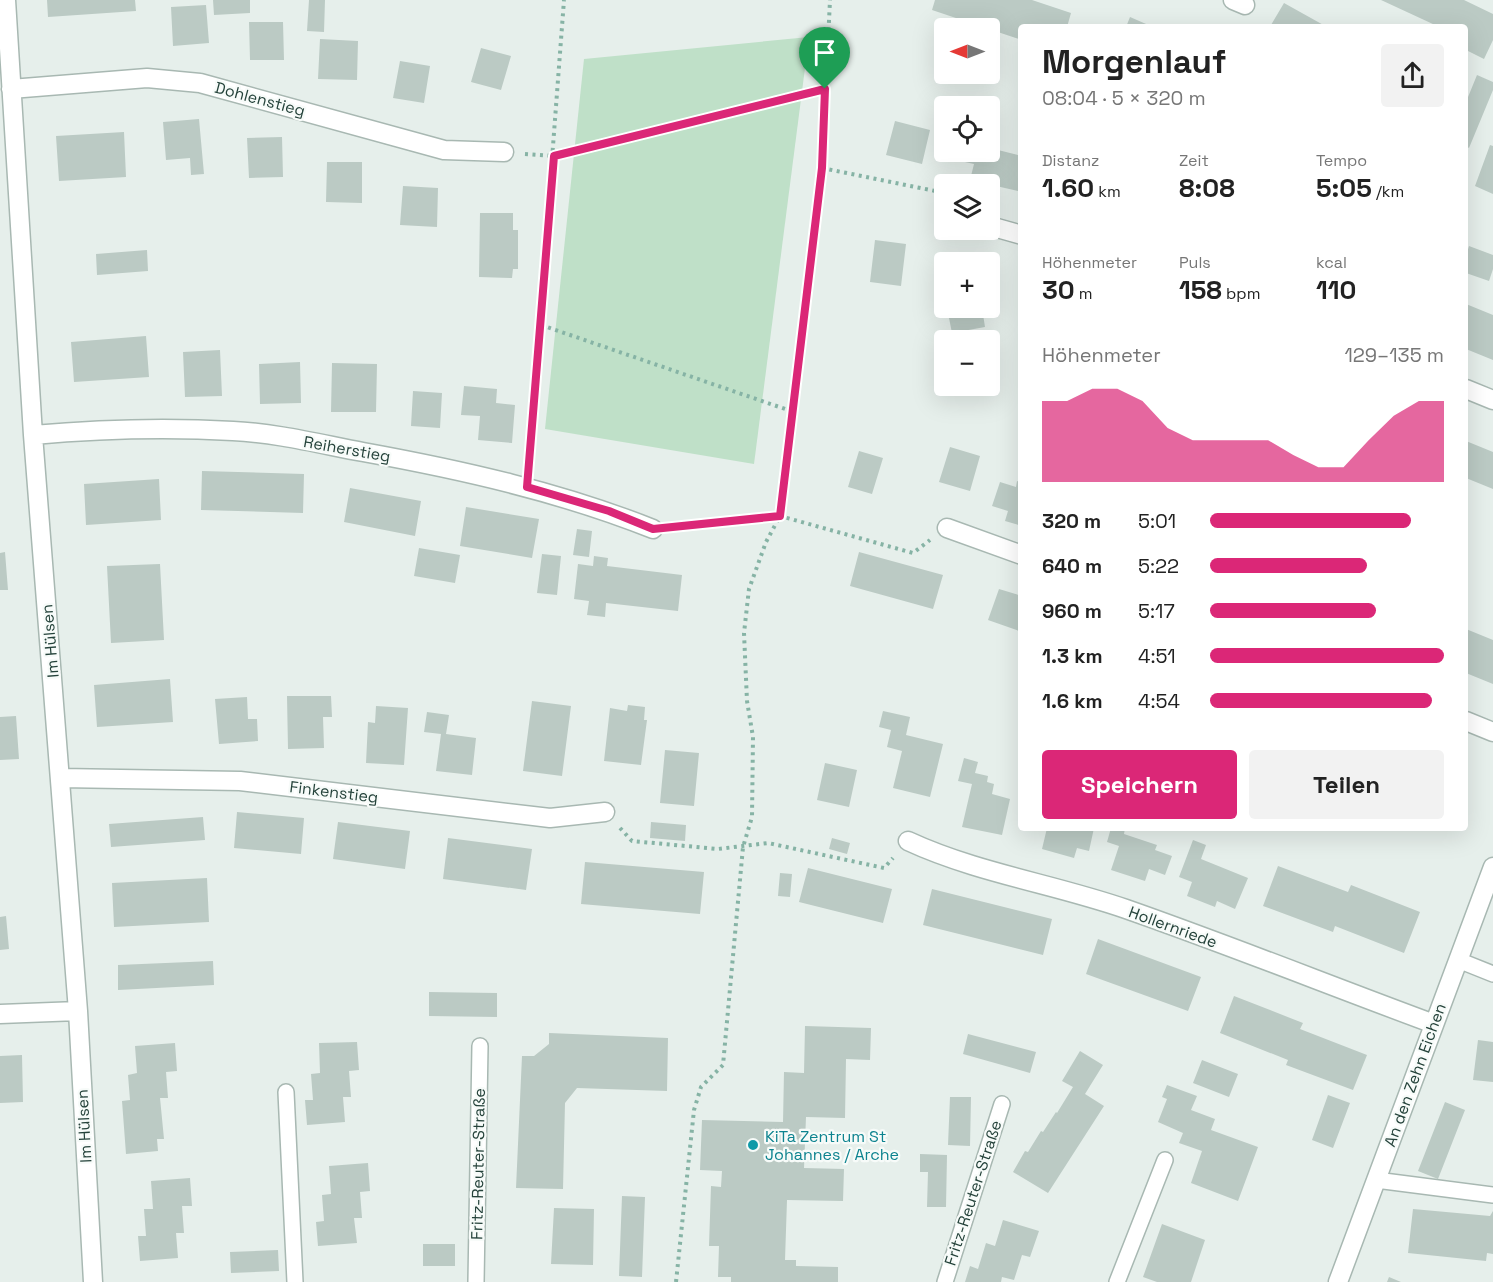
<!DOCTYPE html>
<html lang="de">
<head>
<meta charset="utf-8">
<style>
  body { margin:0; font-family:"Space Grotesk",sans-serif; background:#f2f2f2; color:#222; height:100vh; display:flex; flex-direction:column; font-size:22px; white-space:nowrap }
  * { box-sizing:border-box; margin:0 }
  p { font-size:20px; color:#767676 }
  .icon { flex:none; width:33px; height:33px; fill:none; stroke:currentColor; stroke-width:2; stroke-linecap:round; stroke-linejoin:round }
  .map { position:relative; flex:1; overflow:hidden }
  .details { position:absolute; left:1018px; top:24px; width:450px; height:807px; display:flex; flex-direction:column; background:#fff; border-radius:6px; box-shadow:0 6px 24px #0002 }
  .details>* { flex:none }
  .needle { width:39px; rotate:270deg }
  .fabs { position:absolute; left:934px; top:18px; display:grid; gap:12px }
  .fabs a { display:grid; place-items:center; width:66px; height:66px; border-radius:6px; background:#fff; box-shadow:0 6px 24px #0002; font-size:30px }
  .pin { position:absolute; display:grid; place-items:center; width:51px; height:51px; color:#fff; margin:-62px -26px; border-radius:50% 50% 50% 0; rotate:-45deg; box-shadow:0 0 6px #0007 }
  .pin .icon { rotate:45deg }
  .round { display:grid; place-items:center; flex:none; width:63px; height:63px; border-radius:6px; background:#f2f2f2 }
  .head { display:flex; align-items:center; justify-content:space-between; height:102px; padding:0 24px }
  h1 { font-size:33px; font-weight:700; line-height:45px }
  .stats { display:grid; grid-template-columns:repeat(3,1fr); gap:9px; height:102px; padding:6px 24px }
  .stats div { display:grid; align-content:center }
  .stats b { font-size:26px; font-weight:700 }
  .stats small { font-size:16px; font-weight:400 }
  .stats p { font-size:16px }
  .chart { height:168px; padding:12px 24px }
  .chart p { display:flex; justify-content:space-between }
  .chart svg { width:100%; height:108px; margin-top:6px; fill:#db2777; opacity:.7 }
  .button { display:flex; gap:12px; margin-top:auto; padding:12px 24px }
  .button a { flex:1; height:69px; border-radius:6px; background:#db2777; color:#fff; font-size:24px; font-weight:700; line-height:69px; text-align:center }
  .button a+a { background:#f2f2f2; color:#222 }
  ul { padding:0 24px; list-style:none; font-size:20px }
  li { display:grid; grid-template-columns:96px 72px 1fr; align-items:center; height:45px }
  li i { height:15px; border-radius:8px; background:#db2777 }
  .map>svg:first-child { display:block }
  .green { fill:#bfe0c8 }
  .building { fill:#bbcac4 }
  .lines { fill:none; stroke-linecap:round; stroke-linejoin:round }
  .lane-casing { stroke:#a8b8b2; stroke-width:18 }
  .street-casing { stroke:#a8b8b2; stroke-width:21 }
  .path { stroke:#86b3a5; stroke-width:4; stroke-dasharray:3 4.5; stroke-linecap:butt }
  .lane { stroke:#fff; stroke-width:15 }
  .street { stroke:#fff; stroke-width:18 }
  .route-casing { stroke:#fff; stroke-width:12 }
  .route { stroke:#db2777; stroke-width:8 }
  .culture-dot { fill:#0f9aa8; stroke:#f7fbf9; stroke-width:2 }
  .labels { text-anchor:middle; dominant-baseline:central; stroke-width:4.5; stroke-linejoin:round; paint-order:stroke }
  .street-label { font-size:16px; fill:#24423a; stroke:#f7fbf9 }
  .culture-label { font-size:16px; fill:#0d838f; stroke:#f7fbf9; text-anchor:start }
</style>
</head>
<body>
<div class="map">
<svg width="1493" height="1282" viewBox="0 0 1493 1282">
  <rect width="100%" height="100%" fill="#e6efeb"/>
  <!-- green -->
  <path class="green" d="M809,37L754,464L545,429L584,59Z"/>
  <!-- building -->
  <path class="building" d="M47,0H135L136,11L48,17Z
    M213,0H250V13L214,15Z
    M309,0H325L324,32L307,31Z
    M935,0H1032L1071,13L1067,27H1022V40L932,10Z
    M1381,0H1464L1493,14V40L1484,59L1466,50V27H1433L1435,25Z
    M1284,3L1327,27H1275L1271,25Z
    M206,5L209,43L173,46L171,7Z
    M1130,17L1153,27H1126Z
    M249,22H283L284,60H250Z
    M320,39L358,41L357,80L318,79Z
    M481,48L511,56L501,90L471,82Z
    M400,61L430,66L424,103L393,98Z
    M1477,75L1493,82V90L1469,148L1466,146V102Z
    M199,119L204,174L191,175L190,158L166,160L163,122Z
    M895,121L930,130L922,164L886,155Z
    M124,132L126,177L59,181L56,136Z
    M282,137L283,177L249,178L247,138Z
    M1490,145L1493,146V194L1475,186Z
    M990,148L1022,156V192L970,180L974,164L956,160L958,152H990Z
    M327,162H362V203L326,202Z
    M403,186L438,188L437,227L400,225Z
    M480,213H513V230H518V269H513L512,278L479,277Z
    M875,240L906,244L901,286L870,282Z
    M1469,246L1493,255V269L1489,281L1466,273V256Z
    M147,250L148,271L97,275L96,254Z
    M1466,304L1493,315V360L1466,349Z
    M947,308H982L985,327L952,333Z
    M146,336L149,377L74,382L71,342Z
    M220,350L222,396L185,397L183,352Z
    M300,362L301,403L260,404L259,364Z
    M332,363L377,364L376,412H331Z
    M464,386L497,389L496,403L515,405L512,443L478,440L480,416L461,415Z
    M413,391L442,393L440,428L411,426Z
    M1466,441L1493,452V489L1466,478Z
    M950,447L980,456L970,491L939,482Z
    M859,451L883,458L872,494L848,487Z
    M202,471L304,474L303,513L201,510Z
    M159,479L161,520L86,525L84,484Z
    M1017,481L1022,483V526L1005,521L1008,511L992,506L1000,482L1016,487Z
    M350,488L421,501L415,536L344,522Z
    M466,507L539,519L532,558L460,546Z
    M577,529L592,531L589,557L573,555Z
    M419,548L460,555L455,583L414,576Z
    M5,552L8,590H0V553Z
    M859,552L943,575L933,609L850,586Z
    M542,554L561,556L557,595L537,593Z
    M594,556L608,558L607,566L682,575L678,611L606,603L605,617L587,615L589,601L574,599L578,564L593,566Z
    M160,564L164,640L111,643L107,566Z
    M999,589L1022,596V632L988,620Z
    M1466,629L1493,640V684L1466,673Z
    M170,679L173,722L97,727L94,685Z
    M287,696H331L332,717H323L324,748L288,749Z
    M247,697L248,719H257L258,741L219,744L215,699Z
    M532,701L571,706L562,776L523,771Z
    M628,705L645,707L644,720H647L641,765L604,761L610,708L627,711Z
    M376,706L408,708L404,765L366,763L368,722L375,723Z
    M883,711L910,717L906,735L943,744L930,797L893,788L902,751L887,747L891,730L879,727Z
    M427,712L449,715L446,734L476,738L472,775L436,771L441,734L424,732Z
    M16,716L19,759L0,760V717Z
    M665,750L699,753L694,806L660,803Z
    M964,758L978,762L975,773L988,776L987,782L994,784L992,794L1010,799L1002,835L962,827L972,784L958,781Z
    M825,763L857,770L849,807L817,800Z
    M237,812L304,818L301,854L234,848Z
    M203,817L205,840L111,847L109,824Z
    M338,822L410,831L405,869L333,859Z
    M651,822L686,825L685,841L650,838Z
    M1047,828H1094L1089,851L1077,848L1074,858L1042,849Z
    M1111,828H1125L1124,834L1157,845L1155,850L1172,856L1165,875L1149,869L1145,881L1111,870L1119,846L1107,842Z
    M448,838L532,849L526,890L443,879Z
    M832,838L850,843L847,854L829,849Z
    M1193,840L1206,845L1201,859L1248,878L1235,909L1217,901L1215,907L1187,896L1192,882L1179,877Z
    M585,862L704,872L700,914L581,904Z
    M1278,866L1348,892L1351,885L1420,912L1404,953L1335,926L1333,932L1263,906Z
    M808,868L892,889L883,923L799,902Z
    M780,873L792,874L790,897L778,896Z
    M207,878L209,922L114,927L112,883Z
    M932,889L1052,919L1043,955L923,925Z
    M6,916L9,949L0,950V917Z
    M1098,939L1201,977L1188,1011L1086,974Z
    M213,961L214,985L118,990V965Z
    M429,992L497,993V1017L429,1016Z
    M1234,996L1303,1023L1300,1029L1367,1055L1353,1090L1286,1065L1288,1060L1220,1033Z
    M805,1026L871,1028L870,1060L846,1059L845,1118L806,1117L804,1168L844,1169L843,1201L787,1200L785,1260H796V1266L838,1267V1282H731V1277H718L719,1246H709L711,1186L721,1187L722,1171L700,1170L702,1120L783,1122L784,1072L804,1073Z
    M549,1033L668,1038L667,1091L577,1088L565,1103L563,1189L516,1188L522,1056H534L549,1044Z
    M968,1034L1036,1052L1030,1073L963,1054Z
    M1478,1040L1493,1042V1082L1473,1080Z
    M357,1042L359,1070L349,1071L351,1097H343L345,1122L307,1125L305,1100H313L311,1074L320,1073L319,1043Z
    M175,1043L177,1071L166,1072L168,1098H160L164,1139H157L158,1151L126,1154L122,1101L130,1100L128,1075L137,1073L135,1046Z
    M1080,1051L1103,1065L1085,1094L1104,1106L1048,1193L1013,1172L1025,1151L1028,1152L1041,1131L1043,1132L1056,1112L1057,1113L1073,1087L1062,1081Z
    M22,1055L23,1102L0,1103V1056Z
    M1202,1060L1238,1074L1229,1097L1193,1083Z
    M1167,1085L1197,1096L1191,1110L1215,1119L1211,1130L1258,1147L1238,1201L1191,1183L1202,1151L1179,1143L1183,1133L1158,1122L1167,1099L1162,1097Z
    M1328,1095L1350,1103L1333,1148L1312,1140Z
    M950,1097H971L970,1146L948,1145Z
    M1445,1102L1465,1110L1438,1179L1418,1171Z
    M920,1154L947,1155L946,1207H927L928,1172H920Z
    M368,1163L370,1191L360,1192L362,1218H354L357,1243L318,1246L316,1222L324,1221L322,1195L331,1194L329,1166Z
    M190,1178L192,1206H182L184,1233H176L178,1258L140,1261L138,1236H146L144,1209H153L151,1181Z
    M622,1196L645,1197L642,1277L619,1276Z
    M554,1208L594,1209L593,1265L551,1264Z
    M1413,1209L1490,1216L1493,1211V1254L1487,1253L1486,1261L1408,1253Z
    M1003,1220L1039,1231L1030,1257L1022,1255L1014,1280L1002,1277L1001,1282H965L970,1266L978,1269L986,1243L995,1246Z
    M1162,1224L1205,1240L1191,1282H1157L1143,1277Z
    M423,1244H455V1266H423Z
    M278,1250L279,1271L231,1273L230,1252Z
    M1389,1277L1401,1282H1387Z"/>
  <g class="lines">
    <defs>
      <path id="lane" d="M1458,960L1493,974
        M286,1092L295,1282
        M1376,1180L1493,1195
        M476,1282L480,1046
        M945,1282L1002,1104
        M1117,1282L1165,1160"/>
      <path id="street" d="M6,0L33,435L78,1011L93,1282
        M1233,0L1245,5
        M11,89L147,78L200,83L444,150L504,152
        M990,226L1022,235
        M1466,389L1493,400
        M33,435C100,429 165,427 233,431C276,433 320,444 363,452C462,470 560,492 653,529
        M947,528L1022,555
        M1466,721L1493,732
        M61,778L240,781L550,818L605,812
        M908,841C977,873 1054,884 1126,909C1229,945 1331,986 1434,1024
        M0,1014L78,1011
        M1338,1282L1493,867"/>
    </defs>
    <!-- lane casing -->
    <use href="#lane" class="lane-casing"/>
    <!-- street casing -->
    <use href="#street" class="street-casing"/>
    <!-- path -->
    <path class="path" d="M525,154L554,156L825,89
      M822,168L945,193
      M541,325L791,411
      M529,465L564,0
      M675,527L780,516L913,553L930,540
      M620,828L632,841L718,849L768,843L884,868L893,858
      M676,1282L694,1110L701,1087L723,1065L743,847L752,817L753,737L747,701L744,633L749,589L766,542L780,516L822,168L830,0"/>
    <!-- lane -->
    <use href="#lane" class="lane"/>
    <!-- street -->
    <use href="#street" class="street"/>
  </g>
  <g class="lines">
    <defs>
      <path id="route" d="M825,89L822,168L780,516L653,529L609,511L527,487L554,156Z"/>
    </defs>
    <!-- route casing -->
    <use href="#route" class="route-casing"/>
    <!-- route -->
    <use href="#route" class="route"/>
  </g>
  <!-- markers -->
  <circle class="culture-dot" cx="753" cy="1145" r="6"/>
  <g class="labels">
    <!-- street labels -->
    <g class="street-label">
      <text transform="translate(260 99) rotate(15)">Dohlenstieg</text>
      <text transform="translate(347 449) rotate(10)">Reiherstieg</text>
      <text transform="translate(50 641) rotate(-95)">Im Hülsen</text>
      <text transform="translate(334 792) rotate(7)">Finkenstieg</text>
      <text transform="translate(1173 927) rotate(20)">Hollernriede</text>
      <text transform="translate(1415 1075) rotate(-70)">An den Zehn Eichen</text>
      <text transform="translate(84 1126) rotate(-93)">Im Hülsen</text>
      <text transform="translate(478 1164) rotate(-89)">Fritz-Reuter-Straße</text>
      <text transform="translate(973 1193) rotate(-72)">Fritz-Reuter-Straße</text>
    </g>
    <!-- culture labels -->
    <g class="culture-label">
      <text x="765" y="1136">KiTa Zentrum St<tspan x="765" dy="18">Johannes / Arche</tspan></text>
    </g>
  </g>
</svg>
<div class="fabs">
<a><svg class="needle" viewBox="-14 -14 28 28"><path d="M0-13l5 13h-10z" fill="#e53935"/><path d="M0 13l5-13h-10z" fill="#767676"/></svg></a>
<a><svg class="icon" aria-label="locate" viewBox="0 0 24 24"><circle cx="12" cy="12" r="6"/><path d="M12 2v4M12 18v4M2 12h4M18 12h4"/></svg></a>
<a><svg class="icon" aria-label="layers" viewBox="0 0 24 24"><path d="M12 4l9 5-9 5-9-5zM3 14l9 5 9-5"/></svg></a>
<a>+</a>
<a>−</a>
</div>
<div class="pin" style="left:825px;top:89px;background:#1e9e55"><svg class="icon" aria-label="arrive" viewBox="0 0 24 24"><path d="M6 21V4h12l-3 4 3 4H6"/></svg></div>
<section class="details">
<div class="head"><div><h1>Morgenlauf</h1><p>08:04 · 5 × 320 m</p></div><a class="round"><svg class="icon" aria-label="share" viewBox="0 0 24 24"><path d="M12 15V3M7 8l5-5 5 5M5 13v7h14v-7"/></svg></a></div>
<div class="stats">
<div><p>Distanz</p><b>1.60<small> km</small></b></div>
<div><p>Zeit</p><b>8:08</b></div>
<div><p>Tempo</p><b>5:05<small> /km</small></b></div>
</div>
<div class="stats">
<div><p>Höhenmeter</p><b>30<small> m</small></b></div>
<div><p>Puls</p><b>158<small> bpm</small></b></div>
<div><p>kcal</p><b>110</b></div>
</div>
<div class="chart"><p><span>Höhenmeter</span>129–135 m</p>
<svg viewBox="0 0 160 44" preserveAspectRatio="none"><path d="M0 44V11L10 11L20 6L30 6L40 11L50 22L60 27L70 27L80 27L90 27L100 33L110 38L120 38L130 27L140 17L150 11L160 11V44z"/></svg>
</div>
<ul>
<li><b>320 m</b>5:01<i style="width:86%"></i></li>
<li><b>640 m</b>5:22<i style="width:67%"></i></li>
<li><b>960 m</b>5:17<i style="width:71%"></i></li>
<li><b>1.3 km</b>4:51<i style="width:100%"></i></li>
<li><b>1.6 km</b>4:54<i style="width:95%"></i></li>
</ul>
<div class="button"><a>Speichern</a><a>Teilen</a></div>
</section>
</div>
</body>
</html>
